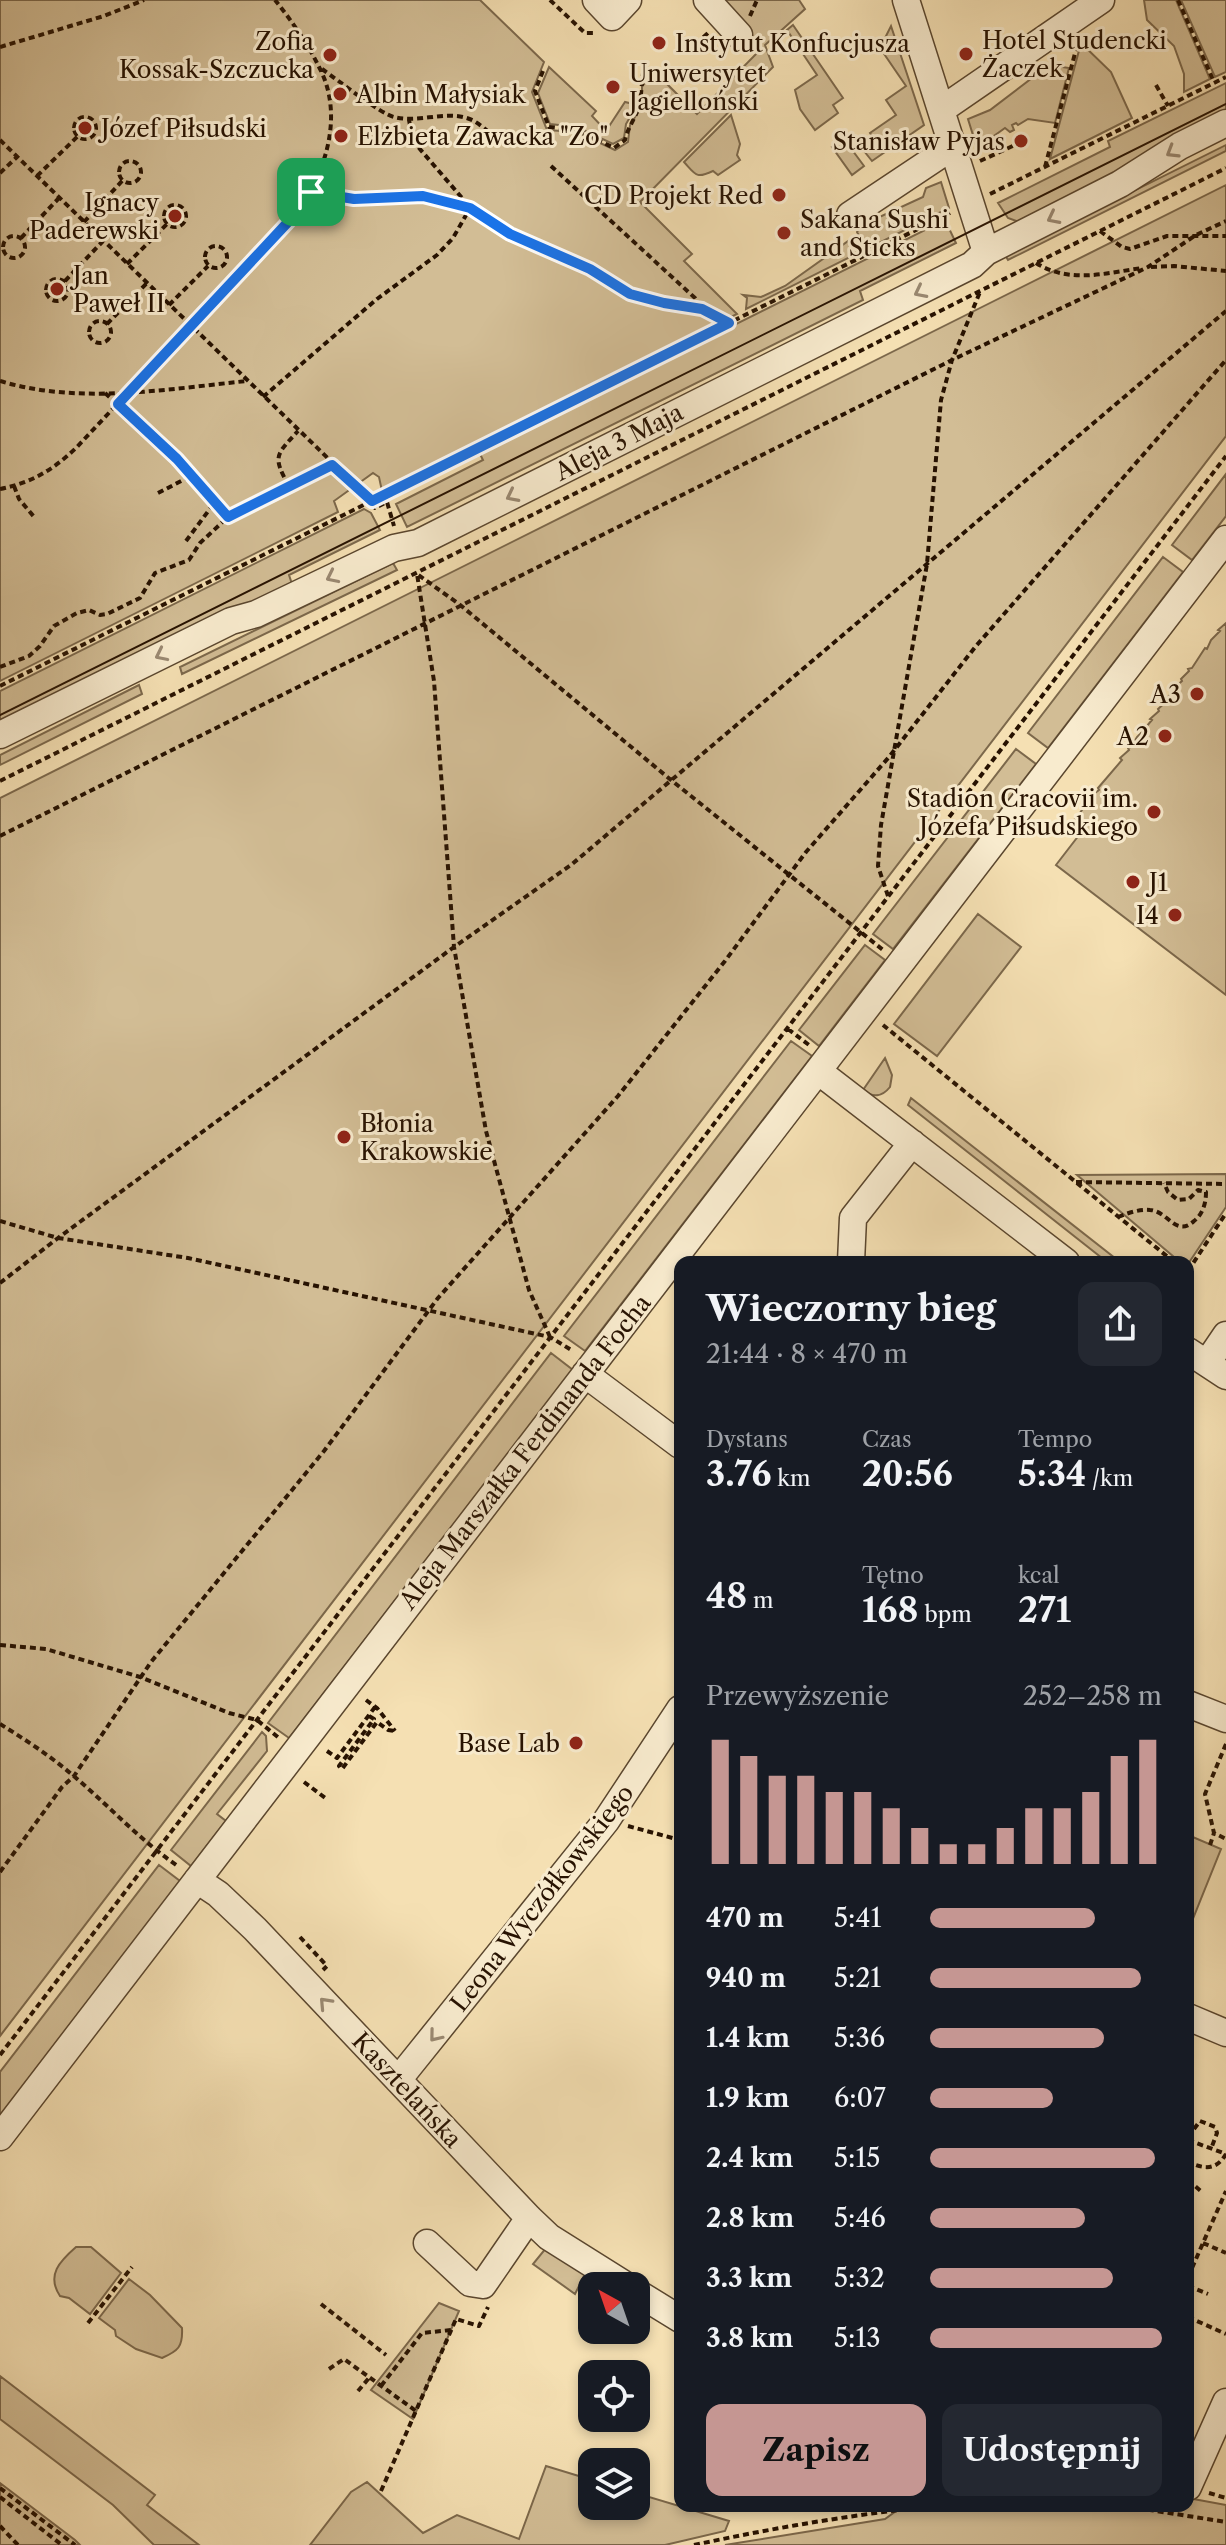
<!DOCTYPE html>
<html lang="pl">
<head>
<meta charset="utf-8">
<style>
  body { margin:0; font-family:"Libre Caslon Text",serif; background:#242831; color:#f1f3f6; height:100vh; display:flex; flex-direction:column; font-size:30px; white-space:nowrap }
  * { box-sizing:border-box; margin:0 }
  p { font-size:26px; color:#9ea1a6 }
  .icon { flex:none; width:44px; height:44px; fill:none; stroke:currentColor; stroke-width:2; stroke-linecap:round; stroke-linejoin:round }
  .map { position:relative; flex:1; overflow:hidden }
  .drawer { position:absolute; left:674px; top:1256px; width:520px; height:1256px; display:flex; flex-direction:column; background:#171b24; border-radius:16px; box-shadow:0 4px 12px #0003 }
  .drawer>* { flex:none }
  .needle { width:52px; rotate:320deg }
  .buttons { position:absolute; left:578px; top:2272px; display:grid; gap:16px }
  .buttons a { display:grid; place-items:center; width:72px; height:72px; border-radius:16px; background:#171b24; box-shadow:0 4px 12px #0003; font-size:40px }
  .pin { position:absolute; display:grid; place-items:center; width:68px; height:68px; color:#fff; margin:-34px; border-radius:16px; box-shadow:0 4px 12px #0006 }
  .round { display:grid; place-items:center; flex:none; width:84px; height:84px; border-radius:16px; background:#242831 }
  .summary { display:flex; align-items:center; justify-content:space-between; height:136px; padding:0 32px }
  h1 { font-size:36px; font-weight:700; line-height:60px }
  .stats { display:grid; grid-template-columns:repeat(3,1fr); gap:12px; height:136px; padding:8px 32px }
  .stats div { display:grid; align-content:center }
  .stats b { font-size:34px; font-weight:700 }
  .stats small { font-size:22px; font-weight:400 }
  .stats p { font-size:22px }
  .chart { height:224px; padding:16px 32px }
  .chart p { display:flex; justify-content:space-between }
  .chart svg { width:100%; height:144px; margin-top:8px; stroke:#c59692; stroke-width:6 }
  .cta { display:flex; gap:16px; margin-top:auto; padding:16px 32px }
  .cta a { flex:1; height:92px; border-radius:16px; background:#c59692; color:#111; font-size:32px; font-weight:700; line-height:92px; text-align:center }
  .cta a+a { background:#242831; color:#f1f3f6 }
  ul { padding:0 32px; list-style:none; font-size:26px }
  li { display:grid; grid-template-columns:128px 96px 1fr; align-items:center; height:60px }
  li i { height:20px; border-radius:10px; background:#c59692 }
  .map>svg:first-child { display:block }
  .green { fill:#d2bd95; stroke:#7c684b; stroke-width:2 }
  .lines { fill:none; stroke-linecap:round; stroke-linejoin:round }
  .minor-casing { stroke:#5a462e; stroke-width:29 }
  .path { stroke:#271201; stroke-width:4; stroke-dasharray:6 4; stroke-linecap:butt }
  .minor { stroke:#f8ebce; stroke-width:26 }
  .tram { stroke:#271201; stroke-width:2 }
  .oneway { stroke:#9a8972 }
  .route-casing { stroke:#fff; stroke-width:16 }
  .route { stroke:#1a73e8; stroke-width:10 }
  .poi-dot { fill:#8f2418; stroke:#f8ebce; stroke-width:3 }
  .labels { text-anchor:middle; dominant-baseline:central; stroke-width:6; stroke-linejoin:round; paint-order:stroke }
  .poi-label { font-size:24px; fill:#271201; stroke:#f8ebce; text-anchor:start }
  .street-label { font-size:24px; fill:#271201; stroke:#f8ebce }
</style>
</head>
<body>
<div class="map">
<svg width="1226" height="2545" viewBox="0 0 1226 2545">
  <rect width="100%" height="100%" fill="#f5e0b3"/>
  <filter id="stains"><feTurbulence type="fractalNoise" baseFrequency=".0025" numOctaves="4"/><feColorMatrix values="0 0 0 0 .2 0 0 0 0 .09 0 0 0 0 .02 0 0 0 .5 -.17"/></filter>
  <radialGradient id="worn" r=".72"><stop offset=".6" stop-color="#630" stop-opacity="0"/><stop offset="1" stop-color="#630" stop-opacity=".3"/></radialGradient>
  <!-- green -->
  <path class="green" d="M0,0H480L544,62L532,92L547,130L577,132L615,150L628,142L630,125L642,106V86L656,73L697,114L762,48L719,0H799L805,9L765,45L773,67L640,202L692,254L684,261L737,314L382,491L379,477L373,473L334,501L338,512L0,681Z
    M1144,0H1176L1210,79L1184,92V74L1174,46L1147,20Z
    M1181,0H1226V72L1215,77Z
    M793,25L843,98L833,105L838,113L815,130L800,109L795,90L817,75L787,30Z
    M891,26L924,125L872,161L864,151L876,142L870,133L896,115L886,100L906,86L880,48Z
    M1081,43L1111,72L1132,118L1050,159Z
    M1049,65L1069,68L1055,123L1028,119L1018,125L1016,123L1012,125L1014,130L1010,132L1005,128L977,148L968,119L990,110Z
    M549,67L596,111L592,116L606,131L625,102L637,105L626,124L624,138L613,144L577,127L550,124L538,93Z
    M1226,83V118L1019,222L1008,218L998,203L1110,147L1108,141Z
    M731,115L740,144L737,155L740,160L718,175L713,171C696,179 696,175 684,162Z
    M844,139L864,166L852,175L832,147Z
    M1226,145V151L1008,260L1005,255Z
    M941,182L949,208L867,249L857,232L862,225L923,197L926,188Z
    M1226,185V436L0,2036V798Z
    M945,220L956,243L860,291L863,300L407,527L396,504L483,460L479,452Z
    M851,239L860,252L746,309L747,298L743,295L761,297L785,286Z
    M1226,474V516L1192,560L1172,545Z
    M364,509L371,513L380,530L289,575L292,584L0,729V691Z
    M1163,557L1183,572L1048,748L1028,733Z
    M393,563L397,570L182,674L180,667Z
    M1226,623V995L1056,865L1086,826L1075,818L1076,816H1078L1091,796L1099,790L1098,788L1122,760L1120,758L1129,750L1128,748L1131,747L1137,737L1144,730V727H1146L1152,720L1150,719L1159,711L1158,709L1167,701L1166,699L1174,691L1173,689L1182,681L1181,679L1189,671L1188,669L1192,668L1205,648L1207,649L1211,640L1220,631L1218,630Z
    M139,685L142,694L0,765V755Z
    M1016,749L1036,764L893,949L873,934Z
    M978,914L1021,947L937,1056L894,1024Z
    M865,945L885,960L819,1046L799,1030Z
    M791,1041L812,1056L585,1351L564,1336Z
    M885,1058L892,1075L890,1087C882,1097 873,1098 863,1090Z
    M911,1098L1120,1262H1107L908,1105Z
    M1226,1174V1207L1188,1264L1180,1262L1077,1175Z
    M551,1353L573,1370L289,1738L268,1723Z
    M262,1732L266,1736L267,1751L217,1814L226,1821L191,1866L171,1850Z
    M1188,1835L1221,1849L1192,1921L1188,1919Z
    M159,1865L180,1881L0,2118V2072Z
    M76,2247H91L121,2273L90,2314L69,2298L60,2296C46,2275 60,2261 76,2247Z
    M546,2248L587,2270L575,2294L533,2264Z
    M129,2279L150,2295L182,2328C183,2347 178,2351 162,2358L136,2349L116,2336L115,2330L99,2318Z
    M439,2303L459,2311L413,2419L371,2390Z
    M0,2376L155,2495L147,2505L199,2545H154L113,2505L0,2419Z
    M546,2466L592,2480V2506H636V2493L729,2521L725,2531L665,2545H310L351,2492L367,2482L423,2533L457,2515L519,2539Z
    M0,2483L75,2540L80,2545H0Z
    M1188,2498L1226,2505V2545H725L885,2519L903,2506H1188Z"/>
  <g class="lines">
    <defs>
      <path id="minor" d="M596,0L612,17L628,0
        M707,0L739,35
        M906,0L986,252
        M941,110L1101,0
        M850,215L952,147
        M0,735L231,621L256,614L394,548L418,543L972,265L986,252L1120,184L1180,146L1226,123
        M818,1071L1066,1262
        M851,1262L853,1218L912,1143
        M1188,1351L1226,1376
        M1207,1363L1226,1335
        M585,1374L680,1445
        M1188,1704L1226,1719
        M197,1880L218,1894L255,1929L529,2218L549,2237L627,2286
        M1188,2017L1226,2033
        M398,2080L606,1821L680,1709
        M0,2137L1226,539
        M427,2243L470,2283L483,2285L529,2218
        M636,2292L680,2319
        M1188,2487L1226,2402"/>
    </defs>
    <!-- minor casing -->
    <use href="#minor" class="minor-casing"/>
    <!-- path -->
    <path class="path" d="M550,0L585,33H595
      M1178,0L1214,82
      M750,16L757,0
      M696,44L709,32
      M0,47L104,16L144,0
      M322,69C338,80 379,113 394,117C420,124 449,108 474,121C481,125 487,131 494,136
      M543,71L535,91L549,127L578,130L614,148L625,140C628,126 638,115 640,102C642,88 642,75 645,61
      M1156,85L1168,106
      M74 128a11 11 0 1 1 22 0a11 11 0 1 1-22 0Z
      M409,120L413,141L469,206
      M0,140L372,501L375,508L387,502L394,526
      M980,161L1017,144
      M119 172a11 11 0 1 1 22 0a11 11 0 1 1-22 0Z
      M551,166L695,298L702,309
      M1045,167L1078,42
      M0,173L17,157
      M37,176L78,136
      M311,192L354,199L423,196L470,208
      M990,194L1226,77
      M164 216a11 11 0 1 1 22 0a11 11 0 1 1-22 0Z
      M84,222L123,180
      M1100,231L1122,247L1130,249L1167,236H1226
      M3 247a11 11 0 1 1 22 0a11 11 0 1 1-22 0Z
      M854,236L866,254
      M21,238L59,198
      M205 257a11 11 0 1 1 22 0a11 11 0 1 1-22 0Z
      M1036,263C1069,284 1106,273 1142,268
      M127,264L167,224
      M1151,267L1174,266L1226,271
      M46 290a11 11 0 1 1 22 0a11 11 0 1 1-22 0Z
      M65,281L103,241
      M169,305L208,266
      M89 332a11 11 0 1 1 22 0a11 11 0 1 1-22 0Z
      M107,324L147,283
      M0,381C79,405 167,389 247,381
      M105,393L177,459L228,517L332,465
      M263,397L377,299L437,255L453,238L470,208L510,234L590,269L636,297L702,309L729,323
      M14,486L19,499L35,518
      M289,486C272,456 276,455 298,431
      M0,489C31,483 53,470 76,448L289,221C324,181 346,117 319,67C308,44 291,20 275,0
      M158,493L191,476
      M186,541L215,502
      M0,667L29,656L40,646L54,626L77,613L89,610L100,615L107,614L140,598L155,573L189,560L200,543L228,517
      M0,686L950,213
      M0,781L1226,168
      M0,836L952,360L1148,267L1196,235L1226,221
      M888,896L878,866L881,825L927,564L941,400L952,360L980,292
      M883,1025L1174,1262
      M788,1029L809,1045
      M1076,1182L1226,1184
      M1118,1217C1128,1213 1139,1209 1150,1210C1168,1211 1176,1238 1194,1221C1203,1214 1206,1203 1206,1192L1198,1190L1189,1199L1178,1200L1168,1192L1164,1183
      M0,1221L58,1238L188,1258L550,1337L573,1351
      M1188,1271L1226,1213
      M0,1283L58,1238L454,947L571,865L1226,311
      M550,1337L529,1290L486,1131L454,947L434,681L417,574L459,604L671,780L883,950
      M0,1645L46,1649L140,1677L229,1713L257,1720L279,1738
      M366,1700L377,1708L395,1731
      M369,1716L374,1719L339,1766L342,1769L377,1722L388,1730L395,1731
      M0,1724C26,1740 52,1757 76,1778C110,1807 141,1841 179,1867
      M1226,1744L1205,1794L1214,1833L1226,1839
      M327,1751L337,1758L375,1707
      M304,1782L328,1800
      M628,1826L680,1840
      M1210,1845L1214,1833
      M0,1872L62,1787L74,1776L151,1662L324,1451L438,1298L618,1096L725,961L806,852L889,757L976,646L1226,360
      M300,1937L327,1966L323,1970
      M0,2055L1226,456
      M1188,2137L1200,2121L1215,2127L1217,2133L1211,2149
      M1188,2140L1226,2154C1216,2171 1204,2169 1188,2162
      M1188,2180L1202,2192
      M1203,2243L1226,2253
      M1188,2277L1226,2191
      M1188,2286L1208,2294
      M321,2304L386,2355
      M1188,2317L1226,2334
      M88,2323L132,2267
      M329,2369L344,2359L416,2411
      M381,2386L422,2333L451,2330
      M358,2391L369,2378
      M0,2488L75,2545
      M381,2491L456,2319L479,2326L488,2307
      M1209,2493L1226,2498
      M0,2497L62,2545
      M1098,2506L1150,2510L1226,2522
      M0,2526L18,2545
      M694,2545C773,2528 851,2515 932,2506"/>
    <!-- minor -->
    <use href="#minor" class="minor"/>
    <!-- tram -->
    <path class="tram" d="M0,715L1226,104"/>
  </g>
  <!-- one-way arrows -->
  <defs><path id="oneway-chevron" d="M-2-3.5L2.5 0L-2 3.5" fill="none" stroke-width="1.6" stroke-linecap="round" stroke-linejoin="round" transform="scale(2)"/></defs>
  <g class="oneway">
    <use href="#oneway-chevron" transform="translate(1172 152) rotate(149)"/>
    <use href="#oneway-chevron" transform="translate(1053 218) rotate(153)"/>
    <use href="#oneway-chevron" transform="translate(920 292) rotate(153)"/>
    <use href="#oneway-chevron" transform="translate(512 496) rotate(153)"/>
    <use href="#oneway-chevron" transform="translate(332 577) rotate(154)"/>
    <use href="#oneway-chevron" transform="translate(161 655) rotate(154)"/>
    <use href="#oneway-chevron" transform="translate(325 2003) rotate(-133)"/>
    <use href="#oneway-chevron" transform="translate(435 2036) rotate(129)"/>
  </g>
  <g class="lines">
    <defs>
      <path id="route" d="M311,192L354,199L423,196L470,208L510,234L590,269L630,294L664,303L702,309L729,323L372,501L332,465L228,517L177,459L118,404L289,221Z"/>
    </defs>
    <!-- route casing -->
    <use href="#route" class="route-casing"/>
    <!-- route -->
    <use href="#route" class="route"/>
  </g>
  <!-- markers -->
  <g class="poi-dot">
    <circle cx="659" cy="43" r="8"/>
    <circle cx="966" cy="54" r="8"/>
    <circle cx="330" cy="55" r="8"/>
    <circle cx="613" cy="87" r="8"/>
    <circle cx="340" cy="94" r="8"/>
    <circle cx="85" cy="128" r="8"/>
    <circle cx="341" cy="136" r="8"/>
    <circle cx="1021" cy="141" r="8"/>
    <circle cx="779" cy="195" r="8"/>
    <circle cx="175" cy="216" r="8"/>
    <circle cx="784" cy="233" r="8"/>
    <circle cx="57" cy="289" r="8"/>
    <circle cx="1197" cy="694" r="8"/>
    <circle cx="1165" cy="736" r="8"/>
    <circle cx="1154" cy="812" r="8"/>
    <circle cx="1133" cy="882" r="8"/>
    <circle cx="1175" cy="915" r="8"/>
    <circle cx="344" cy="1137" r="8"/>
    <circle cx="576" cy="1743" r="8"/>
  </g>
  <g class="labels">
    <!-- poi labels -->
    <g class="poi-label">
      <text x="982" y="40">Hotel Studencki<tspan x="982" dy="28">Żaczek</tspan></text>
      <text x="314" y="41" text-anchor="end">Zofia<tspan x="314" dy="28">Kossak-Szczucka</tspan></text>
      <text x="675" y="43">Instytut Konfucjusza</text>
      <text x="629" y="73">Uniwersytet<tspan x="629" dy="28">Jagielloński</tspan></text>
      <text x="356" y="94">Albin Małysiak</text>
      <text x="101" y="128">Józef Piłsudski</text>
      <text x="357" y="136">Elżbieta Zawacka "Zo"</text>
      <text x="1005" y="141" text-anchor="end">Stanisław Pyjas</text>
      <text x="763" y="195" text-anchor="end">CD Projekt Red</text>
      <text x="159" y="202" text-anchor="end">Ignacy<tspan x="159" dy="28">Paderewski</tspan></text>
      <text x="800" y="219">Sakana Sushi<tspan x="800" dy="28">and Sticks</tspan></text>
      <text x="73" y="275">Jan<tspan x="73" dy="28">Paweł II</tspan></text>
      <text x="1181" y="694" text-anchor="end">A3</text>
      <text x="1149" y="736" text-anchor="end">A2</text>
      <text x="1138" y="798" text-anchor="end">Stadion Cracovii im.<tspan x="1138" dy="28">Józefa Piłsudskiego</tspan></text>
      <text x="1149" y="882">J1</text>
      <text x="1159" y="915" text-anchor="end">I4</text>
      <text x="360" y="1123">Błonia<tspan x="360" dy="28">Krakowskie</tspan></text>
      <text x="560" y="1743" text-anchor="end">Base Lab</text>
    </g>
    <!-- street labels -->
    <g class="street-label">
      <text transform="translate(619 442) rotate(-27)">Aleja 3 Maja</text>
      <text transform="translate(525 1452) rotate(-52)">Aleja Marszałka Ferdinanda Focha</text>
      <text transform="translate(542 1898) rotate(-52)">Leona Wyczółkowskiego</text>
      <text transform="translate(407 2090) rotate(47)">Kasztelańska</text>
    </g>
  </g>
  <rect width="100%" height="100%" filter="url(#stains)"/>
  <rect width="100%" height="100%" fill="url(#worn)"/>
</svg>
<div class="buttons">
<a><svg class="needle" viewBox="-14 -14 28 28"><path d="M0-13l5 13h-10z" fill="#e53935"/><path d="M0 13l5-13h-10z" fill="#9ea1a6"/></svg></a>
<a><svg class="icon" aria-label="locate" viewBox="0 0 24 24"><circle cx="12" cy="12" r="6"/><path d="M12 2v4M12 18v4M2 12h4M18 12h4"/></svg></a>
<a><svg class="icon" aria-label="layers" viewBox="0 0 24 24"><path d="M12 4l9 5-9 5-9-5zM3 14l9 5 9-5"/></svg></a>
</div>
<div class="pin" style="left:311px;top:192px;background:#1e9e55"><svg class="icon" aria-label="arrive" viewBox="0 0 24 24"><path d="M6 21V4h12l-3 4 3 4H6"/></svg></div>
<section class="drawer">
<div class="summary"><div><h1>Wieczorny bieg</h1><p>21:44 · 8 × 470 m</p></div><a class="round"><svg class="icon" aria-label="share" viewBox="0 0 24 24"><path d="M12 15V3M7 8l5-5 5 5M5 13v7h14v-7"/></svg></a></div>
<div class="stats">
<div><p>Dystans</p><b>3.76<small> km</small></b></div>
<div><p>Czas</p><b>20:56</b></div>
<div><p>Tempo</p><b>5:34<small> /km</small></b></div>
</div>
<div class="stats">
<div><b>48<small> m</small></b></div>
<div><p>Tętno</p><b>168<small> bpm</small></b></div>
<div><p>kcal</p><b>271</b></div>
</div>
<div class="chart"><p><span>Przewyższenie</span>252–258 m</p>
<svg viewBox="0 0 160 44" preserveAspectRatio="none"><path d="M5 44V6M15 44V11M25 44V17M35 44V17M45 44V22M55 44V22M65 44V27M75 44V33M85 44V38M95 44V38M105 44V33M115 44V27M125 44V27M135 44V22M145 44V11M155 44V6"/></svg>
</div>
<ul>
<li><b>470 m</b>5:41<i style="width:71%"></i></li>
<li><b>940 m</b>5:21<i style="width:91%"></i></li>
<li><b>1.4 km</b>5:36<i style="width:75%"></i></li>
<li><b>1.9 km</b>6:07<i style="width:53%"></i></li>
<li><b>2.4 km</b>5:15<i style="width:97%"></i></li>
<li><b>2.8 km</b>5:46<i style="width:67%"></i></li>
<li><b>3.3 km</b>5:32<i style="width:79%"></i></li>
<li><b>3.8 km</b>5:13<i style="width:100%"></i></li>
</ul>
<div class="cta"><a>Zapisz</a><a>Udostępnij</a></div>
</section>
</div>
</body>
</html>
